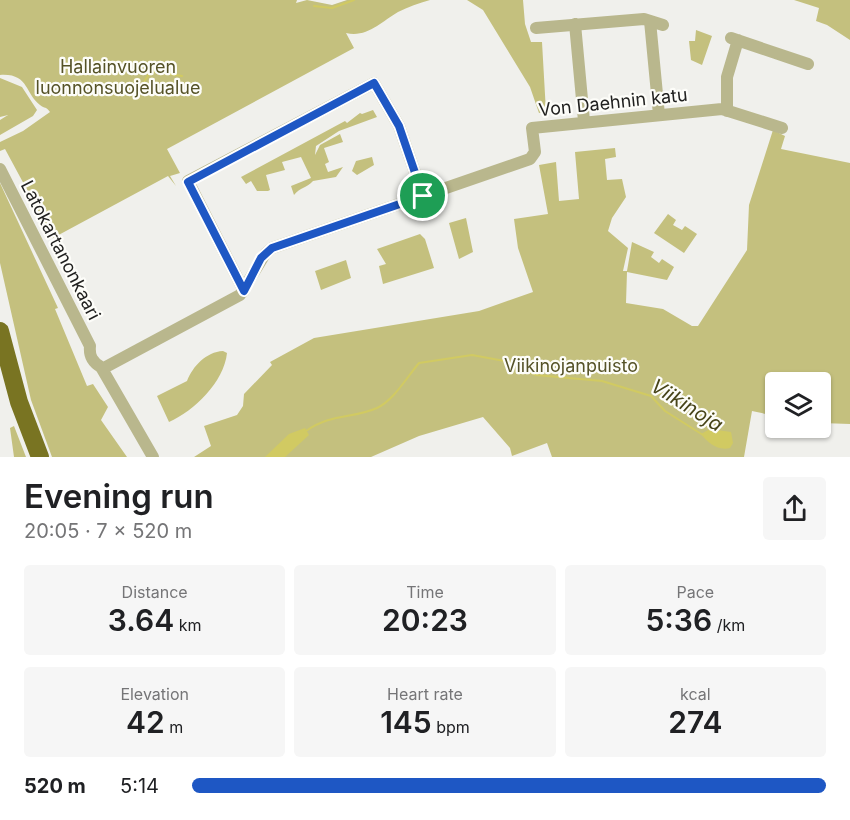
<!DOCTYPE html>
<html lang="en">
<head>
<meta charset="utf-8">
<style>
  body { margin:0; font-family:Inter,sans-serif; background:#f6f6f6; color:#202124; height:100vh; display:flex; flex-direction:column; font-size:22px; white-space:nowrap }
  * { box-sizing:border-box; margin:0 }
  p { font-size:20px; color:#757577 }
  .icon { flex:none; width:33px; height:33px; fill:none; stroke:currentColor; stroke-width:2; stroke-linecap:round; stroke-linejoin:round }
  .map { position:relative; height:457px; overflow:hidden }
  .drawer { display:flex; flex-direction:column; background:#fff; flex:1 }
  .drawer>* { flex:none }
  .tools { position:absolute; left:765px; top:372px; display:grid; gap:12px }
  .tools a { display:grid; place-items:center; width:66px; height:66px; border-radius:6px; background:#fff; box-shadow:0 2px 4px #0004; font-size:30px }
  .pin { position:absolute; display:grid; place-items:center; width:51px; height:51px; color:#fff; margin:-26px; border:3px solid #fff; border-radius:50%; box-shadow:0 2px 6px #0007 }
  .round { display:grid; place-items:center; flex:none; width:63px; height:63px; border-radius:6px; background:#f6f6f6 }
  .summary { display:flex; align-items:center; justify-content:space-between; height:102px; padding:0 24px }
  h1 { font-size:33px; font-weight:600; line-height:45px }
  .metrics { display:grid; grid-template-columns:repeat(3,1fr); gap:9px; height:102px; padding:6px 24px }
  .metrics div { display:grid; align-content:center; border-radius:6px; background:#f6f6f6; text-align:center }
  .metrics b { font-size:30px; font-weight:600 }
  .metrics small { font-size:16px; font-weight:400 }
  .metrics p { font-size:16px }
  ul { padding:0 24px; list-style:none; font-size:20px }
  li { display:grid; grid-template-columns:96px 72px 1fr; align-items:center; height:45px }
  li i { height:15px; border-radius:8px; background:#1e57c4 }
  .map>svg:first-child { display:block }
  .green { fill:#c4c07e }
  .water { fill:#d1ca62 }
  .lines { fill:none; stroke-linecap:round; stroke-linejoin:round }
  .stream { stroke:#d1ca62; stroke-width:2 }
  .minor { stroke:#b9b78d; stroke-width:12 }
  .highway { stroke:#797422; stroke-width:18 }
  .route-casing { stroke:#fff; stroke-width:12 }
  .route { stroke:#1e57c4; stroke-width:8 }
  .labels { text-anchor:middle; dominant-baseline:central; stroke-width:4.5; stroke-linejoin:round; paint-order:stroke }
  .park-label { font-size:18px; fill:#555227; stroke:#fdfdf9 }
  .street-label { font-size:18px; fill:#212120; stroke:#fdfdf9 }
  .water-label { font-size:20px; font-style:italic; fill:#474419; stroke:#fdfdf9 }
</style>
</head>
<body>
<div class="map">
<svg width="850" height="457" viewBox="0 0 850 457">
  <rect width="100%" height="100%" fill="#f0f0ec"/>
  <!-- green -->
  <path class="green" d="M0,0H297L296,3L307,0L332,5L347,0H430C419,3 408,7 398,12C381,22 367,38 346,33L354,48L167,149L180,173L170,176L176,186L168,176L53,238L5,149L0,151V142L23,131L50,112C46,106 45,109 40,105C25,94 29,73 0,75Z
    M467,0H523L525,24L531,42H542L546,112L539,113L530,87L483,10Z
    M794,0H850V40L827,25L816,21L819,8Z
    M696,30L712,36L702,65L691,60L689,41H695Z
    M0,78L22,87L37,110L33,116L0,135V120L8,115L0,117Z
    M373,110L377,117L339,131L316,146L315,155L320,145L340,134L343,142L324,148L329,162L325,164L328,172L343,167L336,177L313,181C307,188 300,187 294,195L291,186L311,178L301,157L282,162L285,170L266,175L270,190L268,191H257L251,181L246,184L241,177L345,121L347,123L360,113L362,114Z
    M773,130L785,136L781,149L850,163V424L821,423L820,382H776L775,416L752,411L744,457H552L547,443L512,456L510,448L483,417L419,436L371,457H194L211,446L204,426L237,415L243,406L244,394L272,365L270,362L314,338L479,311L533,292L518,248L514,219L548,214L539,165L556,162L559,201L579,199L575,152L615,148L616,157L605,159L607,180L622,179L626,197L612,218L608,231L628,248L623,271H627L632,242L654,252L651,257L659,263L662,259L674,267L667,280L627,272L626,303L663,309L692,326H698L747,250L749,205Z
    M372,157L374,165L357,175L352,171L356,161Z
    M0,183L58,308L55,309L87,386L93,384L108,407L101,420L127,457H52L31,400L0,263Z
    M668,214L676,220L673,225L682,230L685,226L697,234L684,253L654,233Z
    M466,218L473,252L459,259L449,223Z
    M420,234L425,239L434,268L383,284L379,266L386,264L377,249Z
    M346,260L351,278L321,290L315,271Z
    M223,351L227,353C224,382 194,411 169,422L157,396L187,381C193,366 206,352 223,351Z
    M14,426L26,457H14L10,428Z"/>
  <!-- water -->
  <path class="water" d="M305,428L309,435L285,457H265L289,434Z
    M710,429L731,432L733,443L730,448C718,451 708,443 701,434Z"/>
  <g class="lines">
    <!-- stream -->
    <path class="stream" d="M314,6L332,8L354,0
      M142,85L151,71L182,76
      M306,431C332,413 352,419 377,408C394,400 407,377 419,363L472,355L510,362L536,375L602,381L651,396L665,411L703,435"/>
    <!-- minor -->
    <path class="minor" d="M650,21L659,115
      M575,24L584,121
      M536,28L644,19L663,25
      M731,38L808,64
      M727,111V77L738,40
      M0,169L90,346C89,356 92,362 101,367L153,457
      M244,291L188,181L374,83L399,126L423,196
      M102,369L240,295L265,254L272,248L530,159L535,152L532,128L722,109L782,128"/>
    <!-- highway -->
    <path class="highway" d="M0,331L19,402L40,457"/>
  </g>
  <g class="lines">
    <defs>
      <path id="route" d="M374,83L399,126L423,196L272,248L261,258L244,291L188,182Z"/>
    </defs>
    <!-- route casing -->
    <use href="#route" class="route-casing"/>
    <!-- route -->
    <use href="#route" class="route"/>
  </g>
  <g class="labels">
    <!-- park labels -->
    <g class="park-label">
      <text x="118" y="66">Hallainvuoren<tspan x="118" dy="21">luonnonsuojelualue</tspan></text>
      <text x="571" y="365">Viikinojanpuisto</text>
    </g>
    <!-- street labels -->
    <g class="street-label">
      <text transform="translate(613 102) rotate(-6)">Von Daehnin katu</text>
      <text transform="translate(61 250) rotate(63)">Latokartanonkaari</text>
    </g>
    <!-- water labels -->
    <g class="water-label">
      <text transform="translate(687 405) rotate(32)">Viikinoja</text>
    </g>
  </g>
</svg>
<div class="tools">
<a><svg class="icon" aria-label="layers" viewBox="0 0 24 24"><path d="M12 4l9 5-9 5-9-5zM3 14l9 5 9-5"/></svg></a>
</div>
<div class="pin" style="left:423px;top:196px;background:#1e9e55"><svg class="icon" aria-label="arrive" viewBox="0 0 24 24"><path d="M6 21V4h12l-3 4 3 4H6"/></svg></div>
</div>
<section class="drawer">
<div class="summary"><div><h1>Evening run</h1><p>20:05 · 7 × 520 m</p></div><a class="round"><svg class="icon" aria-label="share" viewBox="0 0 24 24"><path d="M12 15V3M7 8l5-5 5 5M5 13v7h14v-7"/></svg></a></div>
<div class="metrics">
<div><p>Distance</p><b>3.64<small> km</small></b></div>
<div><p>Time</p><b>20:23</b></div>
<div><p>Pace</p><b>5:36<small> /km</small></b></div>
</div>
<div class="metrics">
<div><p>Elevation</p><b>42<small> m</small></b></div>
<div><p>Heart rate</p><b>145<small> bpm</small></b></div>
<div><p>kcal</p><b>274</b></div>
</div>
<ul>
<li><b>520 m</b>5:14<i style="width:100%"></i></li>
</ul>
</section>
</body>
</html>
